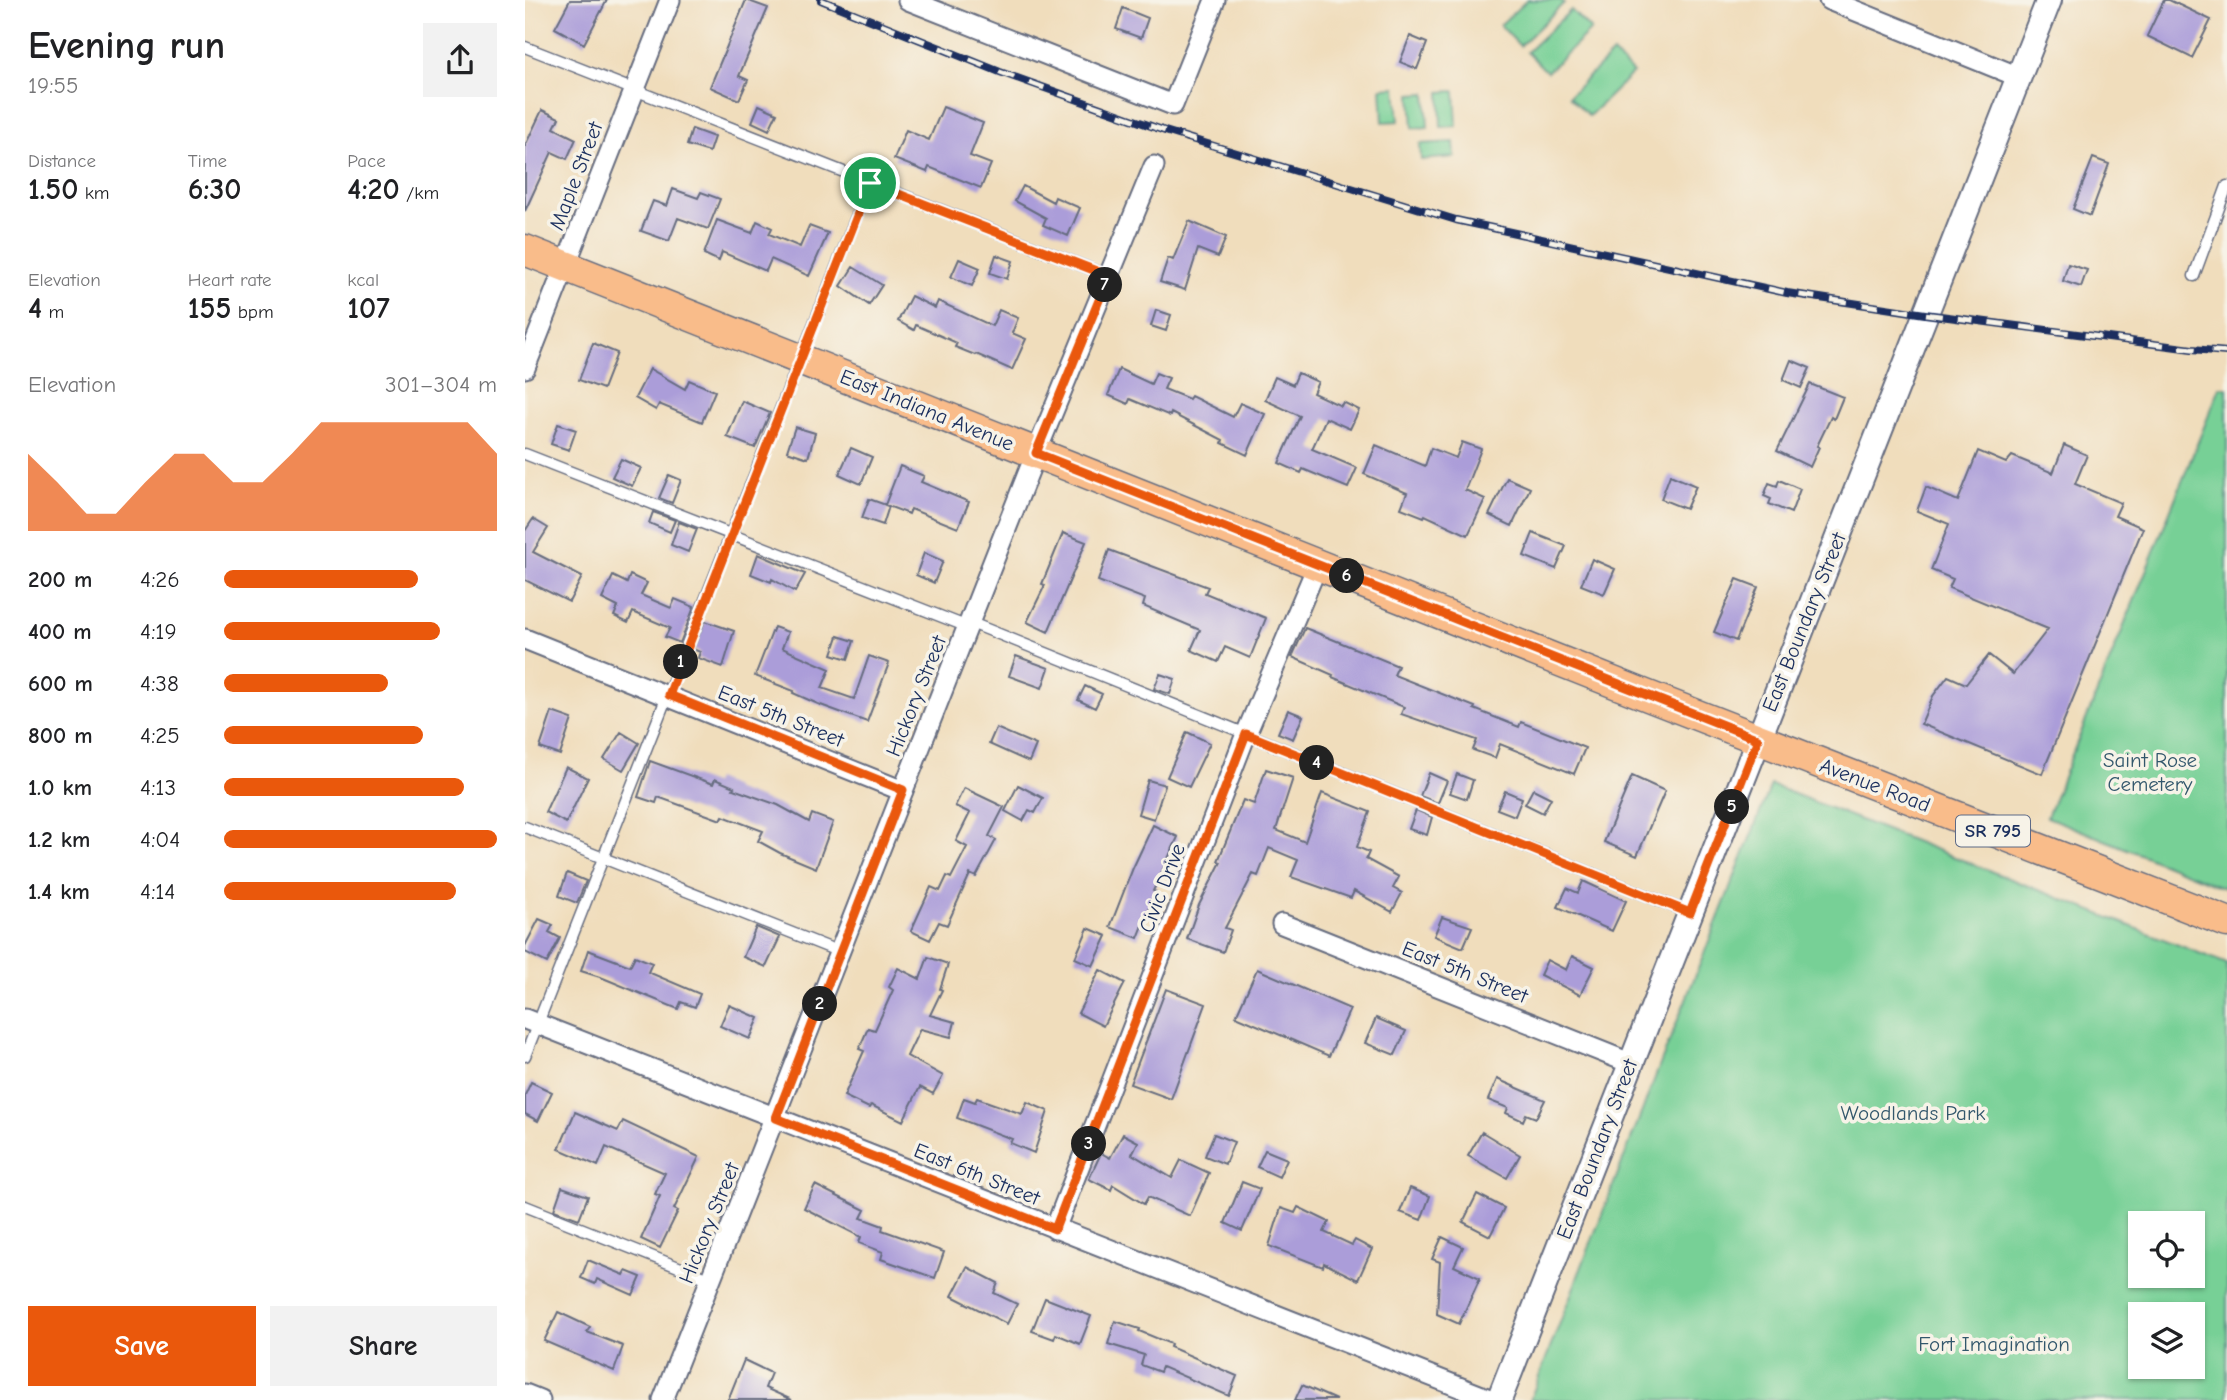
<!DOCTYPE html>
<html lang="en">
<head>
<meta charset="utf-8">
<style>
  body { margin:0; font-family:"Comic Neue",sans-serif; background:#f2f2f2; color:#202124; height:100vh; display:flex; flex-direction:column; font-size:26px; white-space:nowrap }
  * { box-sizing:border-box; margin:0 }
  p { font-size:23px; color:#757577 }
  .icon { flex:none; width:38px; height:38px; fill:none; stroke:currentColor; stroke-width:2; stroke-linecap:round; stroke-linejoin:round }
  .map { position:relative; flex:1; overflow:hidden }
  .side { display:flex; flex-direction:column; background:#fff; width:525px }
  .side>* { flex:none }
  .fabs { position:absolute; left:1603px; top:1211px; display:grid; gap:14px }
  .fabs a { display:grid; place-items:center; width:77px; height:77px; border-radius:0px; background:#fff; box-shadow:0 2px 5px #0004; font-size:35px }
  .pin { position:absolute; display:grid; place-items:center; width:60px; height:60px; color:#fff; margin:-30px; border:4px solid #fff; border-radius:50%; box-shadow:0 2px 7px #0007 }
  .km { position:absolute; width:35px; height:35px; margin:-18px; border-radius:50%; background:#222; color:#fff; font-size:19px; line-height:35px; text-align:center }
  .round { display:grid; place-items:center; flex:none; width:74px; height:74px; border-radius:0px; background:#f2f2f2 }
  .overview { display:flex; align-items:center; justify-content:space-between; height:119px; padding:0 28px }
  h1 { font-size:38px; font-weight:700; line-height:52px }
  .figures { display:grid; grid-template-columns:repeat(3,1fr); gap:10px; height:119px; padding:7px 28px }
  .figures div { display:grid; align-content:center }
  .figures b { font-size:30px; font-weight:700 }
  .figures small { font-size:19px; font-weight:400 }
  .figures p { font-size:19px }
  .chart { height:196px; padding:14px 28px }
  .chart p { display:flex; justify-content:space-between }
  .chart svg { width:100%; height:126px; margin-top:7px; fill:#ea580c; opacity:.7 }
  .primary-button { display:flex; gap:14px; margin-top:auto; padding:14px 28px }
  .primary-button a { flex:1; height:80px; border-radius:0px; background:#ea580c; color:#fff; font-size:28px; font-weight:700; line-height:80px; text-align:center }
  .primary-button a+a { background:#f2f2f2; color:#202124 }
  ul { padding:0 28px; list-style:none; font-size:23px }
  li { display:grid; grid-template-columns:112px 84px 1fr; align-items:center; height:52px }
  li i { height:18px; border-radius:9px; background:#ea580c }
  main { display:flex; flex:1; min-height:0 }
  .map>svg:first-child { display:block }
  .green { fill:#77d096; stroke:#49807a; stroke-width:2; fill-rule:evenodd }
  .building { fill:#ab9dd9 }
  .lines { fill:none; stroke-linecap:round; stroke-linejoin:round }
  .service-casing { stroke:#666c7f; stroke-width:13 }
  .minor-casing { stroke:#666c7f; stroke-width:23 }
  .tertiary-casing { stroke:#666c7f; stroke-width:28 }
  .primary-casing { stroke:#666c7f; stroke-width:33 }
  .service { stroke:#fff; stroke-width:10 }
  .minor { stroke:#fff; stroke-width:19 }
  .tertiary { stroke:#fff; stroke-width:24 }
  .primary { stroke:#f9bc8a; stroke-width:30 }
  .rail-casing { stroke:#1b2f5e; stroke-width:8 }
  .rail { stroke:#f7f3e8; stroke-width:5; stroke-dasharray:16; stroke-linecap:butt }
  .route-casing { stroke:#fff; stroke-width:14 }
  .route { stroke:#ea580c; stroke-width:9 }
  .labels { text-anchor:middle; dominant-baseline:central; stroke-width:7; stroke-linejoin:round; paint-order:stroke }
  .shield { fill:#f7f3e8; stroke:#5d6a87; stroke-width:2 }
  .shield-label { font-size:19px; font-weight:bold; fill:#1b2f5e }
  .street-label { font-size:21px; fill:#1b2f5e; stroke:#f7f3e8 }
  .park-label { font-size:21px; fill:#32576c; stroke:#f7f3e8 }
</style>
</head>
<body>
<main>
<section class="side">
<div class="overview"><div><h1>Evening run</h1><p>19:55</p></div><a class="round"><svg class="icon" aria-label="share" viewBox="0 0 24 24"><path d="M12 15V3M7 8l5-5 5 5M5 13v7h14v-7"/></svg></a></div>
<div class="figures">
<div><p>Distance</p><b>1.50<small> km</small></b></div>
<div><p>Time</p><b>6:30</b></div>
<div><p>Pace</p><b>4:20<small> /km</small></b></div>
</div>
<div class="figures">
<div><p>Elevation</p><b>4<small> m</small></b></div>
<div><p>Heart rate</p><b>155<small> bpm</small></b></div>
<div><p>kcal</p><b>107</b></div>
</div>
<div class="chart"><p><span>Elevation</span>301–304 m</p>
<svg viewBox="0 0 160 44" preserveAspectRatio="none"><path d="M0 44V17L10 27L20 38L30 38L40 27L50 17L60 17L70 27L80 27L90 17L100 6L110 6L120 6L130 6L140 6L150 6L160 17V44z"/></svg>
</div>
<ul>
<li><b>200 m</b>4:26<i style="width:71%"></i></li>
<li><b>400 m</b>4:19<i style="width:79%"></i></li>
<li><b>600 m</b>4:38<i style="width:60%"></i></li>
<li><b>800 m</b>4:25<i style="width:73%"></i></li>
<li><b>1.0 km</b>4:13<i style="width:88%"></i></li>
<li><b>1.2 km</b>4:04<i style="width:100%"></i></li>
<li><b>1.4 km</b>4:14<i style="width:85%"></i></li>
</ul>
<div class="primary-button"><a>Save</a><a>Share</a></div>
</section>
<div class="map">
<svg width="1702" height="1400" viewBox="0 0 1702 1400">
  <rect width="100%" height="100%" fill="#f7f3e8"/>
  <filter id="ink" filterUnits="userSpaceOnUse"><feTurbulence type="fractalNoise" baseFrequency=".0143" numOctaves="2"/><feDisplacementMap in="SourceGraphic" scale="14" xChannelSelector="R" yChannelSelector="G"/><feConvolveMatrix kernelMatrix="1 2 1 2 8 2 1 2 1" color-interpolation-filters="sRGB"/></filter>
  <filter id="wash" filterUnits="userSpaceOnUse"><feTurbulence type="fractalNoise" baseFrequency=".00686" numOctaves="4" result="noise"/><feDisplacementMap in="SourceGraphic" scale="28" xChannelSelector="R" yChannelSelector="G"/><feGaussianBlur stdDeviation="1.57" result="paint"/><feColorMatrix in="noise" values="0 0 0 0 0 0 0 0 0 0 0 0 0 0 0 0 0 1.4 0 .05"/><feComposite in="paint" operator="in"/></filter>
  <g filter="url(#wash)">
    <rect width="100%" height="100%" fill="#f0ddbc"/>
    <!-- green -->
    <path class="green" d="M1002,0H1036L1039,3L995,46L975,25Z
      M1046,10L1066,30L1022,72L1002,52Z
      M1088,53L1108,73L1064,116L1044,96Z
      M871,87L874,121L858,122L856,88Z
      M930,91L932,126L916,127L915,92Z
      M901,93L903,127L888,128L886,94Z
      M929,142L930,157L896,160L895,144Z
      M1695,387L1702,388V889L1522,817Z
      M1246,785L1702,964V1400H1005L1138,1057ZM1615,1223H1668V1276H1615ZM1615,1314H1668V1367H1615Z"/>
    <g id="blocks">
      <!-- building -->
      <path class="building" d="M45,0H82L59,44L30,28Z
        M221,0L243,8L214,76L223,80L214,100L185,87Z
        M1639,0H1644L1686,20L1667,58L1622,36Z
        M598,8L623,18L616,38L591,29Z
        M885,36L902,43L892,69L875,62Z
        M234,105L252,113L244,130L227,122Z
        M418,107L458,123L445,156L466,164L456,188L404,167L402,172L369,159L381,130L404,140Z
        M17,110L34,118L29,128L51,139L42,159L27,152L0,211V146Z
        M167,129L189,137L184,152L162,145Z
        M1568,158L1584,164L1565,216L1548,209Z
        M498,186L528,202L530,197L555,208L543,236L518,225L521,218L490,201Z
        M148,189L173,198L176,192L195,199L183,229L153,218L144,241L116,231L128,201L142,206Z
        M192,220L227,233L232,221L247,228L244,234L275,247L284,226L303,233L284,276L246,259L241,271L197,252L194,261L179,254Z
        M664,221L701,237L693,257L673,249L660,290L635,282L643,258L648,260Z
        M471,255L488,261L482,279L465,273Z
        M434,259L455,268L447,286L426,277Z
        M1543,264L1562,270L1556,287L1538,281Z
        M328,267L357,285L344,305L316,286Z
        M386,296L410,308L413,301L467,326L474,310L493,318L487,333L501,339L487,370L451,354L450,355L430,347L432,343L391,325L389,330L373,321Z
        M631,310L646,315L641,331L626,326Z
        M68,343L92,353L78,389L54,380Z
        M1266,360L1285,368L1276,388L1258,380Z
        M125,369L160,389L164,380L190,391L177,422L134,404L131,410L110,398Z
        M594,369L626,384L631,373L644,378L639,389L664,399L666,396L708,417L715,403L740,414L722,455L697,443L698,440L646,413L645,416L605,399L603,404L583,395Z
        M773,373L793,382L788,393L816,406L818,402L834,410L825,429L801,418L787,449L832,468L823,488L778,469L776,473L754,463L775,416L740,400L750,377L768,385Z
        M1285,384L1318,397L1309,419L1306,417L1292,446L1294,447L1285,467L1252,451Z
        M217,401L245,413L230,448L202,437Z
        M33,424L51,430L44,450L26,444Z
        M270,427L290,433L283,458L262,451Z
        M937,442L956,449L940,490L960,499L943,535L900,515L899,517L876,508L882,493L839,474L851,445L900,466L906,448L931,458Z
        M1539,445L1562,455L1550,484L1596,503L1590,516L1618,528L1517,774L1396,724L1408,696L1423,676L1441,684L1464,655L1488,674L1523,629L1424,588L1428,579L1406,570L1424,524L1392,511L1401,487L1433,501L1453,451L1481,463L1487,456L1528,473Z
        M326,448L347,457L336,484L314,474Z
        M96,459L116,468L107,486L87,477Z
        M375,466L399,476L396,482L444,502L433,528L386,509L384,514L360,505Z
        M144,475L156,480L147,503L134,498Z
        M1145,475L1171,486L1161,509L1136,499Z
        M982,478L1005,488L987,526L964,515Z
        M1254,480L1275,489L1266,513L1244,504L1246,499L1239,496L1244,483L1252,486Z
        M344,499L364,506L358,525L337,518Z
        M128,512L150,520L145,532L124,523Z
        M8,519L23,528L8,552L57,577L44,602L0,580V531Z
        M154,522L172,529L163,552L146,545Z
        M538,533L561,542L523,632L502,622L520,585L517,584Z
        M1008,533L1041,546L1031,569L999,556Z
        M584,550L683,587L680,593L741,618L725,658L700,647L693,662L666,650L675,630L618,606L620,599L573,581Z
        M399,553L418,561L409,583L391,575Z
        M233,554L280,574L270,592L247,579L246,582L226,574Z
        M1067,559L1090,569L1079,594L1056,585Z
        M105,575L122,583L116,595L146,608L150,599L169,607L155,643L140,637L145,628L108,612L103,623L89,616L93,607L77,599L88,576L102,583Z
        M1212,579L1233,587L1211,641L1189,632Z
        M180,621L209,631L198,667L173,658L175,652L168,649Z
        M249,627L263,632L257,648L305,669L297,688L329,699L344,656L364,663L342,722L293,704L268,693L269,691L230,676Z
        M780,628L873,666L869,675L950,707L949,709L994,727L996,722L1060,748L1049,774L975,744L970,758L948,750L952,740L876,714L879,707L807,677L808,675L767,657Z
        M313,636L329,641L323,659L307,654Z
        M491,656L524,668L517,688L484,676Z
        M635,674L650,679L645,694L629,689Z
        M560,686L577,694L570,708L553,700Z
        M763,710L778,716L768,739L753,733Z
        M27,712L47,719L35,755L15,748Z
        M471,728L511,745L504,762L464,744Z
        M96,732L114,743L98,770L79,759Z
        M662,732L685,743L664,787L642,777Z
        M125,761L188,784L190,779L209,787L208,789L253,805L284,822L287,814L308,822L291,868L255,853L233,841L238,831L198,816L196,820L133,797L131,803L113,797Z
        M41,767L63,778L41,823L20,812Z
        M741,769L768,778L751,830L780,842L797,793L845,812L832,847L844,852L841,859L874,877L868,888L877,893L867,912L829,891L826,898L766,877L773,860L744,848L733,876L728,874L700,928L706,930L698,952L662,939L674,905L696,862L693,861L718,800L729,804Z
        M904,773L922,781L913,803L895,796Z
        M932,774L948,780L942,799L925,793Z
        M1107,776L1140,791L1112,856L1079,842Z
        M623,780L640,785L629,819L613,814Z
        M493,785L518,798L510,813L504,810L498,821L480,811Z
        M439,788L479,807L464,836L471,840L451,877L445,874L422,925L414,922L405,940L386,931L406,887L415,891L422,876L426,878L442,847L431,841L445,813L430,806Z
        M1008,789L1026,798L1018,813L1000,804Z
        M980,791L997,798L990,816L972,809Z
        M891,810L907,817L902,835L884,829Z
        M628,825L653,837L628,891L631,892L613,938L585,927L608,868Z
        M42,873L61,881L52,903L34,896Z
        M1058,881L1101,901L1087,931L1033,907L1042,888L1053,893Z
        M917,917L947,927L938,948L909,936Z
        M14,919L28,925L24,932L35,938L22,963L0,952V946Z
        M231,927L255,937L241,967L218,957Z
        M563,928L582,936L568,966L550,958Z
        M63,950L105,966L110,956L127,963L123,972L175,994L170,1007L156,1002L153,1009L78,978L56,971Z
        M1047,956L1069,967L1055,995L1015,975L1022,960L1041,970Z
        M403,957L423,964L415,989L417,990L405,1015L430,1022L426,1037L395,1029L382,1056L418,1076L408,1094L395,1087L378,1121L346,1105L344,1108L319,1096L339,1051L334,1049L343,1028L350,1030L368,990L364,987L373,968L395,979Z
        M732,969L825,1009L804,1056L711,1016Z
        M575,970L600,983L578,1026L553,1013Z
        M641,989L681,1004L646,1099L605,1084Z
        M204,1005L234,1018L225,1039L195,1026Z
        M851,1018L881,1031L870,1055L840,1043Z
        M972,1079L1020,1100L1011,1118L1001,1114L998,1121L981,1113L983,1108L963,1100Z
        M6,1082L27,1092L13,1121L0,1114V1095Z
        M439,1098L450,1102L452,1098L497,1114L502,1102L523,1111L509,1153L485,1143L487,1139L432,1118Z
        M50,1112L93,1131L98,1121L174,1157L149,1209L153,1211L135,1248L116,1239L135,1196L130,1194L140,1173L81,1147L73,1166L34,1149Z
        M957,1132L995,1155L982,1178L943,1156Z
        M598,1134L613,1142L607,1154L647,1178L656,1160L684,1173L665,1216L623,1197L619,1204L588,1185L586,1190L564,1179L576,1153L585,1158Z
        M689,1134L709,1142L700,1164L680,1156Z
        M740,1150L762,1159L754,1177L732,1167Z
        M717,1182L735,1189L717,1231L700,1223Z
        M290,1185L340,1210L336,1218L358,1226L357,1230L419,1252L410,1278L356,1259L358,1252L334,1243L336,1237L279,1208Z
        M37,1187L63,1196L54,1219L29,1210Z
        M885,1188L905,1196L896,1220L875,1212Z
        M952,1194L979,1208L965,1236L938,1222Z
        M773,1207L804,1222L799,1232L827,1245L830,1240L847,1249L833,1280L799,1263L798,1267L744,1246L756,1208L770,1213Z
        M917,1237L938,1247L929,1266L955,1278L934,1324L912,1314L915,1262L907,1259Z
        M63,1260L99,1275L101,1271L116,1277L108,1295L72,1279L70,1284L56,1278Z
        M442,1267L473,1283L469,1293L492,1304L482,1324L427,1296Z
        M520,1298L566,1316L555,1344L531,1334L529,1339L507,1331Z
        M33,1312L65,1327L62,1332L98,1346L89,1371L19,1341Z
        M590,1321L615,1329L614,1331L646,1344L645,1347L712,1376L704,1396L637,1367L635,1372L616,1365L619,1355L583,1344Z
        M219,1360L246,1373L240,1388L267,1400H203Z
        M777,1385L811,1400H770Z"/>
    </g>
  </g>
  <g filter="url(#ink)">
    <use href="#blocks" fill-opacity="0" stroke="#666c7f" stroke-width="2"/>
    <g class="lines">
      <defs>
        <path id="service" d="M0,47L584,276
          M1669,276L1702,186
          M0,454L443,627
          M444,622L1165,913
          M0,827L315,952
          M0,1056L345,182
          M0,1206L186,1280"/>
        <path id="minor" d="M383,0L648,105L690,0
          M1304,0L1494,77
          M0,368L145,0
          M0,639L378,791
          M757,924L1105,1063
          M0,1019L967,1400
          M530,1229L721,734L793,564
          M0,1394L15,1400
          M138,1400L511,453L629,166"/>
        <path id="tertiary" d="M974,1400L1524,0"/>
        <path id="primary" d="M0,250L1118,694L1702,922"/>
      </defs>
      <!-- service casing -->
      <use href="#service" class="service-casing"/>
      <!-- minor casing -->
      <use href="#minor" class="minor-casing"/>
      <!-- tertiary casing -->
      <use href="#tertiary" class="tertiary-casing"/>
      <!-- primary casing -->
      <use href="#primary" class="primary-casing"/>
      <!-- service -->
      <use href="#service" class="service"/>
      <!-- minor -->
      <use href="#minor" class="minor"/>
      <!-- tertiary -->
      <use href="#tertiary" class="tertiary"/>
      <!-- primary -->
      <use href="#primary" class="primary"/>
      <defs>
        <path id="rail" d="M296,0L475,72L640,131L931,220L1262,293L1400,314L1667,349L1702,352"/>
      </defs>
      <!-- rail casing -->
      <use href="#rail" class="rail-casing"/>
      <!-- rail -->
      <use href="#rail" class="rail"/>
    </g>
  </g>
  <g class="lines" filter="url(#ink)">
    <defs>
      <path id="route" d="M345,183L584,276L511,453L1233,739L1165,913L721,734L530,1229L251,1118L378,790L144,695Z"/>
    </defs>
    <!-- route casing -->
    <use href="#route" class="route-casing"/>
    <!-- route -->
    <use href="#route" class="route"/>
  </g>
  <g class="labels">
    <!-- shield labels -->
    <rect class="shield" x="1431" y="815.5" width="74" height="31" rx="5"/>
    <g class="shield-label">
      <text x="1468" y="831">SR 795</text>
    </g>
    <!-- street labels -->
    <g class="street-label">
      <text transform="translate(51 176) rotate(-69)">Maple Street</text>
      <text transform="translate(402 410) rotate(22)">East Indiana Avenue</text>
      <text transform="translate(1279 622) rotate(-68)">East Boundary Street</text>
      <text transform="translate(391 696) rotate(-68)">Hickory Street</text>
      <text transform="translate(256 716) rotate(22)">East 5th Street</text>
      <text transform="translate(1350 785) rotate(21)">Avenue Road</text>
      <text transform="translate(637 888) rotate(-69)">Civic Drive</text>
      <text transform="translate(940 972) rotate(22)">East 5th Street</text>
      <text transform="translate(1072 1149) rotate(-69)">East Boundary Street</text>
      <text transform="translate(452 1174) rotate(22)">East 6th Street</text>
      <text transform="translate(184 1223) rotate(-68)">Hickory Street</text>
    </g>
    <!-- park labels -->
    <g class="park-label">
      <text x="1625" y="760">Saint Rose<tspan x="1625" dy="24">Cemetery</tspan></text>
      <text x="1388" y="1113">Woodlands Park</text>
      <text x="1469" y="1344">Fort Imagination</text>
    </g>
  </g>
</svg>
<div class="fabs">
<a><svg class="icon" aria-label="locate" viewBox="0 0 24 24"><circle cx="12" cy="12" r="6"/><path d="M12 2v4M12 18v4M2 12h4M18 12h4"/></svg></a>
<a><svg class="icon" aria-label="layers" viewBox="0 0 24 24"><path d="M12 4l9 5-9 5-9-5zM3 14l9 5 9-5"/></svg></a>
</div>
<div class="pin" style="left:345px;top:183px;background:#1e9e55"><svg class="icon" aria-label="arrive" viewBox="0 0 24 24"><path d="M6 21V4h12l-3 4 3 4H6"/></svg></div>
<b class="km" style="left:156px;top:662px">1</b>
<b class="km" style="left:295px;top:1004px">2</b>
<b class="km" style="left:564px;top:1144px">3</b>
<b class="km" style="left:792px;top:763px">4</b>
<b class="km" style="left:1207px;top:807px">5</b>
<b class="km" style="left:822px;top:576px">6</b>
<b class="km" style="left:580px;top:285px">7</b>
</div>
</main>
</body>
</html>
